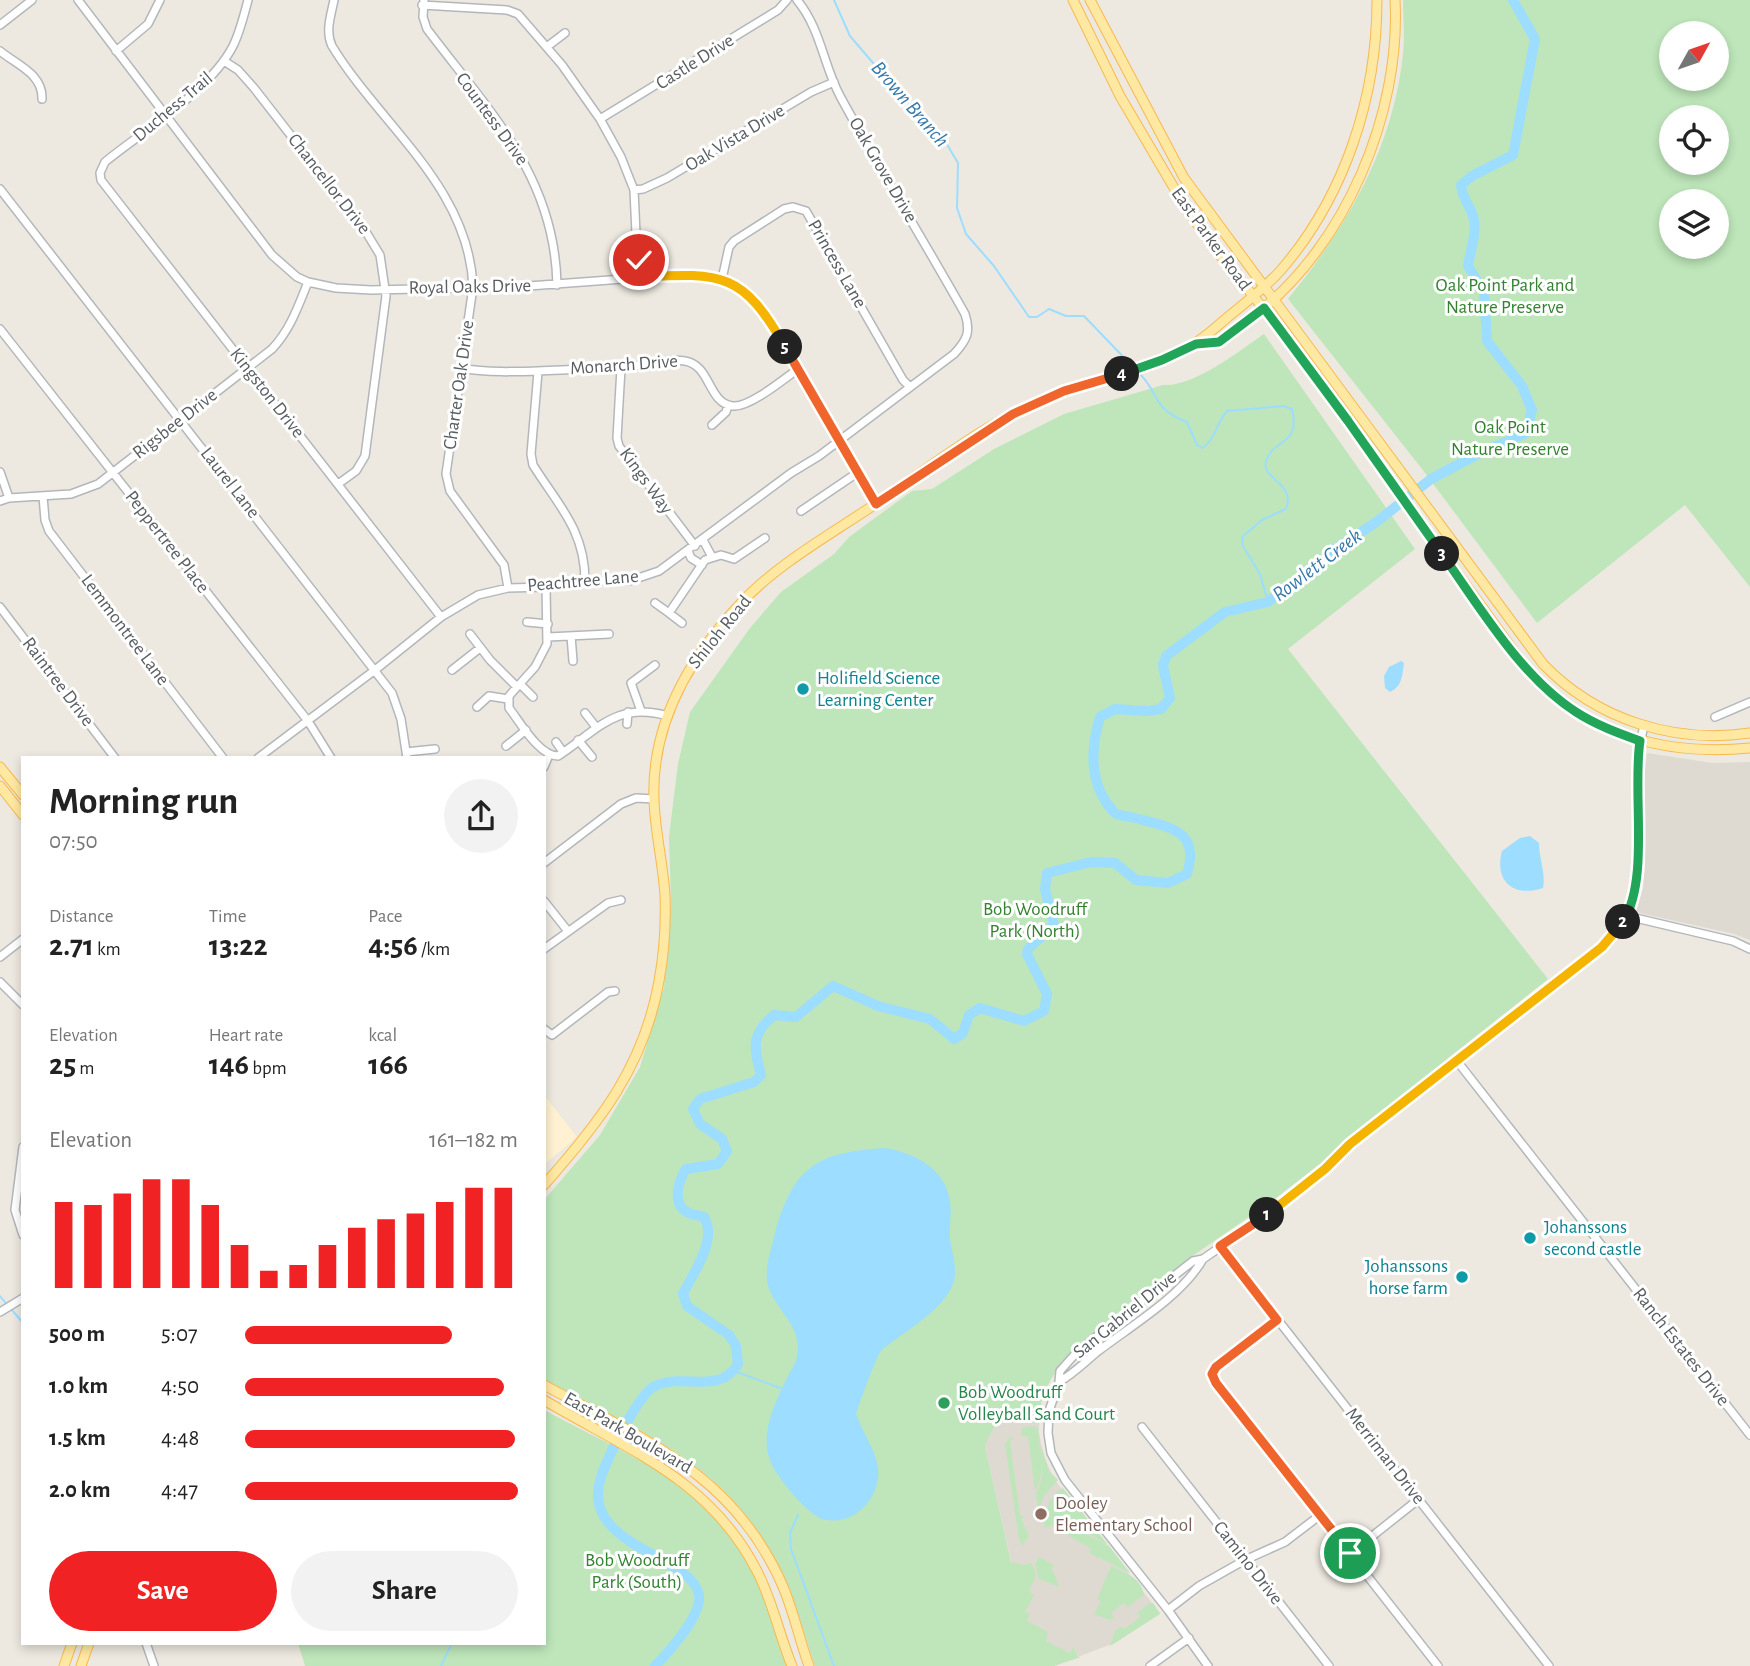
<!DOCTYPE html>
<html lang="en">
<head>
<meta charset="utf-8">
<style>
  body { margin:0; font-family:"Alegreya Sans",sans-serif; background:#f2f2f2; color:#222; height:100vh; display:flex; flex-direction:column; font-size:26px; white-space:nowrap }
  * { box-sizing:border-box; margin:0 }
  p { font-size:23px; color:#767676 }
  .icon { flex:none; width:38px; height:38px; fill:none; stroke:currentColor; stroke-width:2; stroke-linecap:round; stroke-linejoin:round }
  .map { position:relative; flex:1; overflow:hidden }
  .sheet { position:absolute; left:21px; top:756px; width:525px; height:889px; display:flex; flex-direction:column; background:#fff; border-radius:0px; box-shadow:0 4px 10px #0003 }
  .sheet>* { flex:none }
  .needle { width:46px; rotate:50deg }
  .fabs { position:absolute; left:1659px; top:21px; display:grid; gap:14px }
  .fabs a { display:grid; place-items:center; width:70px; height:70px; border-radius:50%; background:#fff; box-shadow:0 4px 10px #0003; font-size:35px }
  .pin { position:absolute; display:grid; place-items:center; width:60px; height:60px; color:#fff; margin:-30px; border:4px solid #fff; border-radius:50%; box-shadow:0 2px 7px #0007 }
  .km { position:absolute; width:35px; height:35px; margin:-18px; border-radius:50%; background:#222; color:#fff; font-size:19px; line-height:35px; text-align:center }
  .round { display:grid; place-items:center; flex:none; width:74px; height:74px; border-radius:37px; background:#f2f2f2 }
  .headline { display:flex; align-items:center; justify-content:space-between; height:119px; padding:0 28px }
  h1 { font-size:38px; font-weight:700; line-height:52px }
  .metrics { display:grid; grid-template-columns:repeat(3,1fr); gap:10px; height:119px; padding:7px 28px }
  .metrics div { display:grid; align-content:center }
  .metrics b { font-size:30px; font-weight:700 }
  .metrics small { font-size:19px; font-weight:400 }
  .metrics p { font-size:19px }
  .chart { height:196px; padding:14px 28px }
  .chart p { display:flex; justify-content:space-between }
  .chart svg { width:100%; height:126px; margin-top:7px; stroke:#f02224; stroke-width:6 }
  .cta { display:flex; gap:14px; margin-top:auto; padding:14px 28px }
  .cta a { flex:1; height:80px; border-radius:42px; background:#f02224; color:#fff; font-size:28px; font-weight:700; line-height:80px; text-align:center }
  .cta a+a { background:#f2f2f2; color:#222 }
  ul { padding:0 28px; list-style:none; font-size:23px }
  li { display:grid; grid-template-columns:112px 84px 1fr; align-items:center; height:52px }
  li i { height:18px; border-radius:9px; background:#f02224 }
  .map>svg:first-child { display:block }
  .commercial { fill:#fff1d2 }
  .education { fill:#dfdad1 }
  .green { fill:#bee6ba; fill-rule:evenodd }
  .water { fill:#9dddff }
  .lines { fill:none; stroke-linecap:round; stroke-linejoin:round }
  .stream { stroke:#9dddff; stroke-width:2 }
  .river { stroke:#9dddff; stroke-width:10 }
  .minor-casing { stroke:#b3b7bc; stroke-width:10 }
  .major-casing { stroke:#f7b94e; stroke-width:11 }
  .minor { stroke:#fff; stroke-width:7 }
  .major { stroke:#ffe8a2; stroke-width:9 }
  .split-1-casing { stroke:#fff; stroke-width:14 }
  .split-2-casing { stroke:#fff; stroke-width:14 }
  .split-3-casing { stroke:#fff; stroke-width:14 }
  .split-4-casing { stroke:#fff; stroke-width:14 }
  .split-5-casing { stroke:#fff; stroke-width:14 }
  .split-6-casing { stroke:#fff; stroke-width:14 }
  .split-1 { stroke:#f0652b; stroke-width:9 }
  .split-2 { stroke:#f5b400; stroke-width:9 }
  .split-3 { stroke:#22a559; stroke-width:9 }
  .split-4 { stroke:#22a559; stroke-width:9 }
  .split-5 { stroke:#f0652b; stroke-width:9 }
  .split-6 { stroke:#f5b400; stroke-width:9 }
  .culture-dot { fill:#0f9aa8; stroke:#fff; stroke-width:2.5 }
  .leisure-dot { fill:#2e9e5b; stroke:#fff; stroke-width:2.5 }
  .education-dot { fill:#8d6e63; stroke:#fff; stroke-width:2.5 }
  .labels { text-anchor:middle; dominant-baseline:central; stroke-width:6; stroke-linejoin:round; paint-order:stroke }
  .street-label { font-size:19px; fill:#595e62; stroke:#fff }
  .park-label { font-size:19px; fill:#33822f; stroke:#fff }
  .culture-label { font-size:19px; fill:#0d838f; stroke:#fff; text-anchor:start }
  .leisure-label { font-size:19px; fill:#27864d; stroke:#fff; text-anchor:start }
  .education-label { font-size:19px; fill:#785e54; stroke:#fff; text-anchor:start }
  .water-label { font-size:21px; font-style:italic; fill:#367aac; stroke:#fff }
</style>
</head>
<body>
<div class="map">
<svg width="1750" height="1666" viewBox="0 0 1750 1666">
  <rect width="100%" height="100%" fill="#ede9e0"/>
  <!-- commercial -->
  <path class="commercial" d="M544,1095L577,1137L544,1165Z"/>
  <!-- education -->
  <path class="education" d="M1647,753L1713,763L1750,762V940L1734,934L1635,912L1643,889L1645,863L1643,788Z
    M1022,1408L1040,1409L1039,1432L1043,1454L1054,1479L1160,1613L1117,1642L1054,1666L1024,1618L985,1447L986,1439L996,1427Z"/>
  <!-- green -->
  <path class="green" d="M1403,0H1750V587L1685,505L1537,623L1422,469L1288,299C1347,226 1393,149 1403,54C1405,36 1403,18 1403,0ZM1671,33H1717V79H1671ZM1671,117H1717V163H1671ZM1671,201H1717V247H1671Z
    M1264,334L1415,549L1288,649L1548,979L1349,1137L1325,1160L1272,1201L1191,1257L1169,1277L1071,1353C1056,1369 1044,1387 1040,1409C1035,1409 1028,1407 1023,1408C1007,1411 987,1433 985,1447L1011,1562L1023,1565L1032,1563L1036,1577L1029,1591L1034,1595L1025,1612L1030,1614L1027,1621L1048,1632L1046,1641L1070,1653L1073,1647L1078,1657H1081L1054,1666H815C803,1631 794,1594 776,1561C722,1461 639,1430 544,1380V1200L600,1135L640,1067L664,987L671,903L669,836L678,764L690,712L750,628L781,592L834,554L849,537L912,491L932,489L994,449L1064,414L1163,385C1194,387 1239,351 1264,334Z
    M544,1410C626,1454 706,1483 752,1571C768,1601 777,1634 788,1666H305L298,1643H544Z
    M1034,1426L1038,1429C1040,1448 1046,1474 1035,1491L1028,1436H1021L1022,1428Z
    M1010,1437L1014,1439L1010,1441L1020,1516H1025L1021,1519L1029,1536L1026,1541L1023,1540L1025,1542L1024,1546L1019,1540L1005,1444Z
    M1041,1445L1049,1471L1058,1480L1044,1496L1038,1511L1036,1493L1042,1478Z
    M1063,1488L1067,1493L1108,1545C1088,1534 1068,1517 1045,1528L1044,1526C1046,1511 1049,1495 1063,1488Z
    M1058,1525L1072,1527L1109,1546L1130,1573L1089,1553L1091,1549L1054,1527Z
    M1039,1557L1054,1565L1051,1570L1054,1572L1059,1587L1039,1579L1035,1564Z
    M1111,1566C1125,1573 1141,1577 1144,1595L1128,1607L1124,1603L1111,1613L1114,1618L1109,1620L1094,1614L1101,1602L1097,1599Z
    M1150,1603H1153L1160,1614L1110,1646L1115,1631L1120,1627L1124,1629L1140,1617L1138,1612Z"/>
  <!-- water -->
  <path class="water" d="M1401,661L1404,663C1402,675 1403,686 1390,692L1385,688L1384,676L1389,667Z
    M1530,836L1539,843C1539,859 1546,873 1543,888C1513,898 1494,881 1502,851L1520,838Z
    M885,1148C914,1153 945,1168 950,1201C952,1213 949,1226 950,1239C952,1254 959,1271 952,1286C941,1312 903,1332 882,1350C877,1354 859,1404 856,1414C862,1431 875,1449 878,1467C882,1498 853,1528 822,1519C807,1514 779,1479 772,1465C758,1437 774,1405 786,1380C790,1372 796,1364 797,1356C803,1328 778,1312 769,1289C763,1273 770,1253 774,1237C792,1169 814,1152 885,1148Z"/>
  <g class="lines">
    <!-- stream -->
    <path class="stream" d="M834,0L850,36L909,105L942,136L958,163L957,208L966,234L994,266L1029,317H1037L1049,309L1066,316H1084L1133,367
      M1137,371C1161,393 1150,408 1187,422L1197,445L1202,448C1214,442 1217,422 1227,411L1283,406L1292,409C1301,447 1273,438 1266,461C1261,480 1296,482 1286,509L1262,520L1242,537L1243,546L1260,574L1268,602
      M0,1296L8,1306
      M12,1310L23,1323
      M734,1371L783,1389
      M798,1515L790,1533L791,1549L834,1666
      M441,1666L452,1643"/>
    <!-- river -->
    <path class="river" d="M655,1666C669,1652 702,1615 699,1595C692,1554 578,1547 601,1477C608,1457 638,1394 655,1386C685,1372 719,1396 738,1364L736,1346L729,1335L687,1306L683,1294C693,1273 718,1240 704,1217C699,1215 691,1215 687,1212C671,1203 679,1180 686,1169L718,1164L727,1151L722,1139L700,1124L693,1109L700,1099L754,1082L761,1075C754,1048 750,1035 774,1015L796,1017L833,986L878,1006L930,1019L954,1039L963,1033L969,1015L980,1008L1024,1021L1044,1011L1047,994L1027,954L1028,949L1054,925L1045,889L1047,873L1091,862L1115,863L1136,880L1168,883L1187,874C1201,828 1167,827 1131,817C1127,816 1119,816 1115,813C1112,811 1111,807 1108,805C1089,779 1091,747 1100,717L1115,709L1147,711L1161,709L1170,698L1163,666L1166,656L1225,612L1268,602L1335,549L1375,523L1431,479L1478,454L1526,433L1532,410L1522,386L1487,341L1484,292L1468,266C1470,251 1478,230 1473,216C1469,204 1462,198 1461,185L1472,176L1513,155L1535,39L1513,0"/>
    <defs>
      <path id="minor" d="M78,0L272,255L297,277L308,282L336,288L371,290L515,287L691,274L722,279L749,296L773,324L876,504
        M248,0C244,15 240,32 233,46C210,91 144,130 105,162L100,173L101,180L441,617
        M334,0C331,15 325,31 332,46C381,126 469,187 473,287L446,474L450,491L504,565L508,588
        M424,0L423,17L427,29C488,110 555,176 557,285
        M422,5L507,10L518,14L562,65L600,119L621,157L634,190L638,277
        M0,25L32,0
        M548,46L565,33
        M0,51C17,65 43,74 42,99
        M116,51L148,24L160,0
        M224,61L238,70L254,88L366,232L380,255L386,296L365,456L356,471L338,484
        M600,119L778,10L787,0
        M0,189L392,693L401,719L407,758
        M634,190L643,189L667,178L811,92L834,82
        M722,279L729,247L734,241L784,209L793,207L806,211L903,380L909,386
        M0,329L308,721L331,758
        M460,368C495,374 527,371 562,370C582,369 601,369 621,368C641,366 665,358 685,361C711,365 708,404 733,406C749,408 784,379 798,369
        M621,368L617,438L619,446L695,546
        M538,372L531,454L533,465C558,505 585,530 585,581
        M712,425L726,412L728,405
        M0,472L9,498
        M43,496L45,520L49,531L223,758
        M0,501L9,498L71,494L98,484L272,349C290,330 298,307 308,282
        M801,511L857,473
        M703,540L712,557
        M688,551L691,558L702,565
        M546,587L547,644L535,667L509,696V708C520,722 539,756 558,756C597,731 615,701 668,716
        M655,603L669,613L705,560L721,555L734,559L765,538
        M0,607L115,758
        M669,613L682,623
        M527,622L548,624
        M470,634L490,660L517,687
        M571,636L573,661
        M548,637L609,634
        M452,670L480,648
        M520,684L533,697
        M477,707L489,696L508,699
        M641,711L631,683L655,665
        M585,713L596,727
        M1715,717L1750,702
        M627,724L628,712
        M578,740L592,757
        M556,742L563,752
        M506,746L526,730
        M406,752L435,749
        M258,758L375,670L441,617L478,595L508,588L546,587L585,581H629L659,571L791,473L819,456L954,354C967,340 971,332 965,314C924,241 880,170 840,96C823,64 821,29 797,0
        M544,767L549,755
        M544,863L621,804L636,798L654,799
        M544,901L567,930
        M1627,916L1733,941L1750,949
        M544,949L608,903L621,900
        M0,957L23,939
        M0,982L23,1005
        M544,1029L552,1035L608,992L615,991
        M1457,1061L1750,1435
        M23,1147L15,1210L23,1235
        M1220,1246L1549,1666
        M0,1312L23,1298
        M1277,1319L1216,1367L1212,1374L1213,1379L1438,1666
        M1059,1382C1073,1374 1085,1362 1097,1352C1131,1326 1182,1296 1203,1259
        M1142,1427L1329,1666
        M1351,1553L1419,1499
        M1168,1610L1199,1586L1245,1560L1285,1542L1319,1516
        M146,1643L154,1666
        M1150,1666L1189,1638
        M1208,1666L1168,1610L1065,1480L1051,1453L1048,1433L1049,1411L1059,1382L1060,1371L1077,1352L1193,1261L1203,1259L1271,1212L1325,1169L1351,1144L1602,947C1611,938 1620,928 1626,917C1652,869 1628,784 1644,726"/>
      <path id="major" d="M1073,0L1120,96L1187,210L1219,254L1263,308L1325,390L1531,675C1595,736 1663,756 1750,748
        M1090,0L1184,178L1543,664C1597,720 1674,744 1750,733
        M1196,344C1202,343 1210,344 1217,343C1227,340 1246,322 1255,315C1346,245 1401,113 1395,0
        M0,767L23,795
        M0,786L23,815
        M544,1185C600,1122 644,1066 659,981C664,954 666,923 665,895C663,863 655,832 654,800C651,724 690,657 741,603C776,565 831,534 874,505C920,474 965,439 1013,414C1070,384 1134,375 1190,346C1206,338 1220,323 1234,312C1250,299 1267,286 1281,270C1345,196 1377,97 1377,0
        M544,1385C645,1440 736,1475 784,1589C794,1614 800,1641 809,1666
        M544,1400C628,1450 710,1479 757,1571C773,1602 779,1634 792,1666
        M64,1666L72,1643
        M81,1666L89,1643"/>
    </defs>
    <!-- minor casing -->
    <use href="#minor" class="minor-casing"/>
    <!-- major casing -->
    <use href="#major" class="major-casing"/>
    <!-- minor -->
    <use href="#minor" class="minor"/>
    <!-- major -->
    <use href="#major" class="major"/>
  </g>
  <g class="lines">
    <defs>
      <path id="split-1" d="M1267,1215L1220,1246L1277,1320L1216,1367L1212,1374L1216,1383L1350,1553"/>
      <path id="split-2" d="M1267,1215L1325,1169L1350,1144L1602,947L1623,922"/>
      <path id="split-3" d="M1442,554C1480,607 1521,677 1576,712C1596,725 1618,733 1640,741C1632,792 1650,879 1623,922"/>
      <path id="split-4" d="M1122,374L1162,360L1196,344L1219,342L1264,308L1348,421L1442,554"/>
      <path id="split-5" d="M785,347L876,504L1013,414L1064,391L1122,374"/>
      <path id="split-6" d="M639,260L638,277C720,273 742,270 785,347"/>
    </defs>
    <!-- split-1 casing -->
    <use href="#split-1" class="split-1-casing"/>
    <!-- split-2 casing -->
    <use href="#split-2" class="split-2-casing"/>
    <!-- split-3 casing -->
    <use href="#split-3" class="split-3-casing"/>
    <!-- split-4 casing -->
    <use href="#split-4" class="split-4-casing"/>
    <!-- split-5 casing -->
    <use href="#split-5" class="split-5-casing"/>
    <!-- split-6 casing -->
    <use href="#split-6" class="split-6-casing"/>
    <!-- split-1 -->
    <use href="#split-1" class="split-1"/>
    <!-- split-2 -->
    <use href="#split-2" class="split-2"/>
    <!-- split-3 -->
    <use href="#split-3" class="split-3"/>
    <!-- split-4 -->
    <use href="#split-4" class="split-4"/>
    <!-- split-5 -->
    <use href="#split-5" class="split-5"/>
    <!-- split-6 -->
    <use href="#split-6" class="split-6"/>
  </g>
  <!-- markers -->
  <g class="culture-dot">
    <circle cx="803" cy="689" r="7"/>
    <circle cx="1530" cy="1238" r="7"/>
    <circle cx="1462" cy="1277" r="7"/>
  </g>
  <circle class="leisure-dot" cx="944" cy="1403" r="7"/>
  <circle class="education-dot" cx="1041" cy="1514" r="7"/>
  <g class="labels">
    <!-- street labels -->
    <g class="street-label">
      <text transform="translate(695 62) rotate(-32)">Castle Drive</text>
      <text transform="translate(173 107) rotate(-40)">Duchess Trail</text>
      <text transform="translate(492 119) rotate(54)">Countess Drive</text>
      <text transform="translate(735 138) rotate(-31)">Oak Vista Drive</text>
      <text transform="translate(883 170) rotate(60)">Oak Grove Drive</text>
      <text transform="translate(329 184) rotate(52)">Chancellor Drive</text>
      <text transform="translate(1211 239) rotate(54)">East Parker Road</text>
      <text transform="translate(837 264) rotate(60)">Princess Lane</text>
      <text transform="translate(470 287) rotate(-1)">Royal Oaks Drive</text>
      <text transform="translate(624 365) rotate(-4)">Monarch Drive</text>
      <text transform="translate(459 385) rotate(-82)">Charter Oak Drive</text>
      <text transform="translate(267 393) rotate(52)">Kingston Drive</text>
      <text transform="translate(175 424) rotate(-38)">Rigsbee Drive</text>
      <text transform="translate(646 481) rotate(54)">Kings Way</text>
      <text transform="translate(230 483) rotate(52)">Laurel Lane</text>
      <text transform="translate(167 542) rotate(52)">Peppertree Place</text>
      <text transform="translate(583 581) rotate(-5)">Peachtree Lane</text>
      <text transform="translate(125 630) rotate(53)">Lemmontree Lane</text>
      <text transform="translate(720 632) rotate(-51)">Shiloh Road</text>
      <text transform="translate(58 682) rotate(53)">Raintree Drive</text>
      <text transform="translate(1125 1315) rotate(-39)">San Gabriel Drive</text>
      <text transform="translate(1681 1347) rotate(52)">Ranch Estates Drive</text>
      <text transform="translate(628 1433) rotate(30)">East Park Boulevard</text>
      <text transform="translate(1385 1456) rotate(52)">Merriman Drive</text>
      <text transform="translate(1248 1563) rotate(52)">Camino Drive</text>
    </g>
    <!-- park labels -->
    <g class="park-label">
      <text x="1505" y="285">Oak Point Park and<tspan x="1505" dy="22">Nature Preserve</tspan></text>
      <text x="1510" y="427">Oak Point<tspan x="1510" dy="22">Nature Preserve</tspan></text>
      <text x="1035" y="909">Bob Woodruff<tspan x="1035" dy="22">Park (North)</tspan></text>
      <text x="637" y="1560">Bob Woodruff<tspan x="637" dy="22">Park (South)</tspan></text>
    </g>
    <!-- culture labels -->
    <g class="culture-label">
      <text x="817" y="678">Holifield Science<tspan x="817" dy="22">Learning Center</tspan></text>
      <text x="1544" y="1227">Johanssons<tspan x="1544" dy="22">second castle</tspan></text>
      <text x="1448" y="1266" text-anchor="end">Johanssons<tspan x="1448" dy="22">horse farm</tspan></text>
    </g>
    <!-- leisure labels -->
    <g class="leisure-label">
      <text x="958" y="1392">Bob Woodruff<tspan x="958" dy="22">Volleyball Sand Court</tspan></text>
    </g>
    <!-- education labels -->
    <g class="education-label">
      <text x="1055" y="1503">Dooley<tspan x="1055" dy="22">Elementary School</tspan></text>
    </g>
    <!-- water labels -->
    <g class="water-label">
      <text transform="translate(910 104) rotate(49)">Brown Branch</text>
      <text transform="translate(1317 565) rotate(-37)">Rowlett Creek</text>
    </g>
  </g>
</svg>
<div class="fabs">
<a><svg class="needle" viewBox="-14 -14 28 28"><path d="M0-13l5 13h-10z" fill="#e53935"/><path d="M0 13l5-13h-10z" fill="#767676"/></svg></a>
<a><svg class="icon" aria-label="locate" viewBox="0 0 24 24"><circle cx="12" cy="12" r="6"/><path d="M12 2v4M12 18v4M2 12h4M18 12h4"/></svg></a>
<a><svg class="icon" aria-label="layers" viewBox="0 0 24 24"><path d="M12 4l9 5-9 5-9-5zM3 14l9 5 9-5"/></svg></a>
</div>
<div class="pin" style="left:1350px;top:1553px;background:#1e9e55"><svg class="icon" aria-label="arrive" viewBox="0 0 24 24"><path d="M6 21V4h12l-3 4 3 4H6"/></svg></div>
<div class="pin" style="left:639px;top:260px;background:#d93025"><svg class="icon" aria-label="check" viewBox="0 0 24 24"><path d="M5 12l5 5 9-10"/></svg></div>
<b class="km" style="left:1267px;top:1215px">1</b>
<b class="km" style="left:1623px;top:922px">2</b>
<b class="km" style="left:1442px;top:554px">3</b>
<b class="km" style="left:1122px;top:374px">4</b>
<b class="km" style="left:785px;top:347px">5</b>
<section class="sheet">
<div class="headline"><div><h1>Morning run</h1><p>07:50</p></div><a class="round"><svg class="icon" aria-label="share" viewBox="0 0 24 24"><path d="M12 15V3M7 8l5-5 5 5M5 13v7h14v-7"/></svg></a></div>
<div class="metrics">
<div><p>Distance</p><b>2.71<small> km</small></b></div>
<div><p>Time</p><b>13:22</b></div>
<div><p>Pace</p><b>4:56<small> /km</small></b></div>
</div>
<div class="metrics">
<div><p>Elevation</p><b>25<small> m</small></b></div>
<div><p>Heart rate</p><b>146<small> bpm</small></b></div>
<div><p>kcal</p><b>166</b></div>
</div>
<div class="chart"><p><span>Elevation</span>161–182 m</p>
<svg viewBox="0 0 160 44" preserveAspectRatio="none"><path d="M5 44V14M15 44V15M25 44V11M35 44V6M45 44V6M55 44V15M65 44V29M75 44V38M85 44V36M95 44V29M105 44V23M115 44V20M125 44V18M135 44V14M145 44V9M155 44V9"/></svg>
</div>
<ul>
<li><b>500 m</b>5:07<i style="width:76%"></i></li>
<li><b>1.0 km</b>4:50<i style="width:95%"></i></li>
<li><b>1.5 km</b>4:48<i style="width:99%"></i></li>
<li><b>2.0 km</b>4:47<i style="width:100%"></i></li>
</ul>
<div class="cta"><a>Save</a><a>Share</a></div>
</section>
</div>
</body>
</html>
